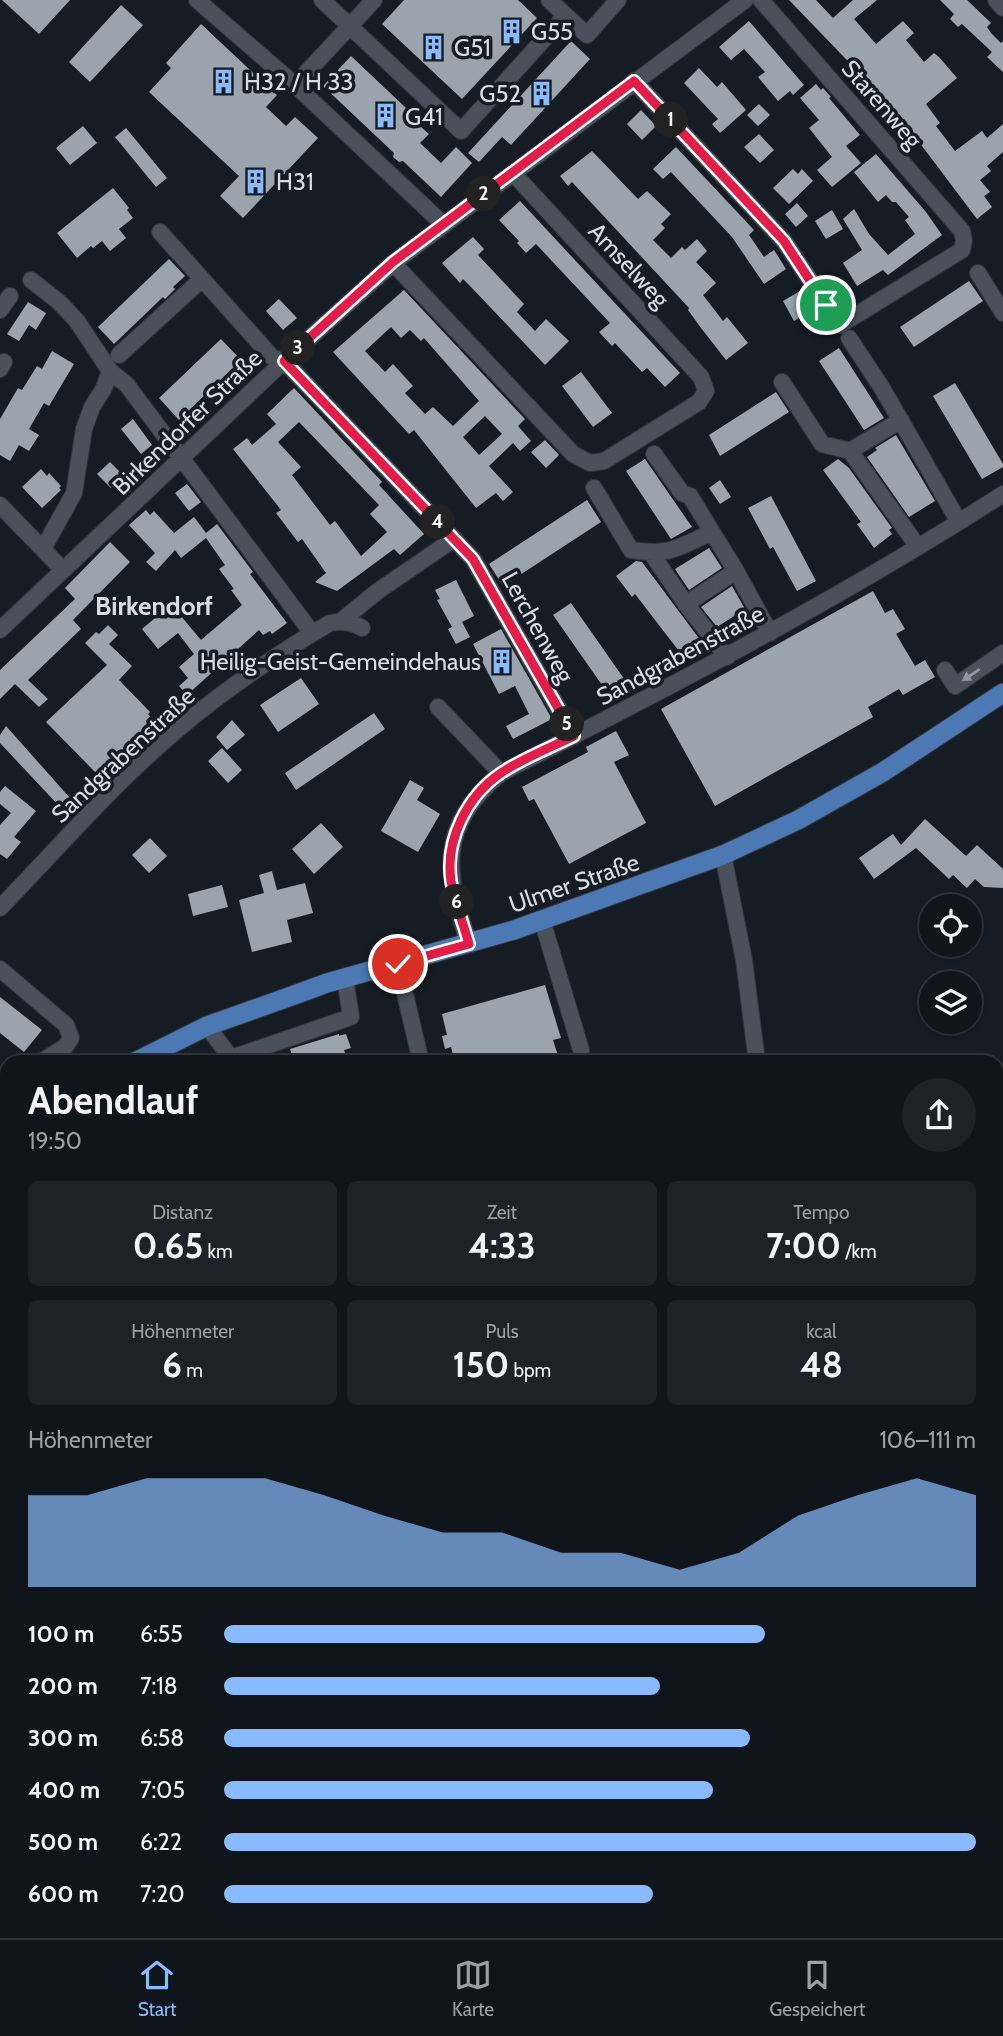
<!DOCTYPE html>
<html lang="de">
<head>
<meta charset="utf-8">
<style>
  body { margin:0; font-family:Cabin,sans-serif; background:#1e2228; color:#f1f3f6; height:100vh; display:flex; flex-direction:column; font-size:26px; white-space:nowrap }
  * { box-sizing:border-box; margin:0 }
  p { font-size:23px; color:#9c9fa3 }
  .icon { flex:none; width:38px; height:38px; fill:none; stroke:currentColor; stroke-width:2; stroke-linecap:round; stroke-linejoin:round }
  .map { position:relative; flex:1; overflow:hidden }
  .details { position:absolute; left:0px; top:1055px; width:1004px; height:884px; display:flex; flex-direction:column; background:#10151b; border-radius:21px 21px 0 0; box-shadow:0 2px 5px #0004,0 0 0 2px #30343a }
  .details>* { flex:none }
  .tools { position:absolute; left:919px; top:894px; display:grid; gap:14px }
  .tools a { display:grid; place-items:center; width:63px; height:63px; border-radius:50%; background:#10151b; box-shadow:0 2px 5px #0004,0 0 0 2px #30343a; font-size:35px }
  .pin { position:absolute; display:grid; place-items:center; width:60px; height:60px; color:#fff; margin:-30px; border:4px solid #fff; border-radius:50%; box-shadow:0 2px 7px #0007 }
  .km { position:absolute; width:35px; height:35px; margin:-18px; border-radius:50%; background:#222; color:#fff; font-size:19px; line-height:35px; text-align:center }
  .round { display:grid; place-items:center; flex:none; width:74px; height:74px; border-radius:37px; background:#1e2228 }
  .summary { display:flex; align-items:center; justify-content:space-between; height:119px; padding:0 28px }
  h1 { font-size:38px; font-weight:700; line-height:52px }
  .figures { display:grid; grid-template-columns:repeat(3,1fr); gap:10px; height:119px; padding:7px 28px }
  .figures div { display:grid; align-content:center; border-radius:10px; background:#1e2228; text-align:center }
  .figures b { font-size:35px; font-weight:700 }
  .figures small { font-size:19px; font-weight:400 }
  .figures p { font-size:19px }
  .chart { height:196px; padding:14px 28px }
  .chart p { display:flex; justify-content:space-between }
  .chart svg { width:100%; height:126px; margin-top:7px; fill:#89bafc; opacity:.7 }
  ul { padding:0 28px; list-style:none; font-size:23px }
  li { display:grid; grid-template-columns:112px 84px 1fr; align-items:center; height:52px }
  li i { height:18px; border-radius:9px; background:#89bafc }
  .menu { display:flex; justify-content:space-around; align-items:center; height:98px; border-top:2px solid #30343a; background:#10151b; font-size:19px; color:#9c9fa3 }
  .menu a { display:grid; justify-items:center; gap:4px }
  .menu .selected { color:#89bafc }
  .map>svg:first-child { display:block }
  .grass { fill:url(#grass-dots) }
  .forest { fill:url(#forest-crowns) }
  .building { fill:#9ba3ad; fill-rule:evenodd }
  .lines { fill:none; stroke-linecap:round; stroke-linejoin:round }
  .minor-casing { stroke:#32353c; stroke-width:18 }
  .major-casing { stroke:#32353c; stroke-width:21 }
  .minor { stroke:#4b515b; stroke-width:16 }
  .major { stroke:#4c78b3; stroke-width:19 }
  .oneway { fill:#92979f }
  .route-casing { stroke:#fff; stroke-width:14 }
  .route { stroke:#e11d48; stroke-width:9 }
  .labels { text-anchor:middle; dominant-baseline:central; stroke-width:7; stroke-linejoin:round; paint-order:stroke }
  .poi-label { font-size:24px; fill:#d9dde3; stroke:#161c24; text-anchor:start }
  .street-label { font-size:24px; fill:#d9dde3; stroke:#161c24 }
  .neighbourhood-label { font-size:26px; font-weight:bold; fill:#d9dde3; stroke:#161c24 }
</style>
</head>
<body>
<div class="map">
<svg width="1003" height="1938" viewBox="0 0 1003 1938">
  <defs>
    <pattern id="grass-dots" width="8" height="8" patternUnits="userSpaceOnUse" patternTransform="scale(1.75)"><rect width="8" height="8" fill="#18365d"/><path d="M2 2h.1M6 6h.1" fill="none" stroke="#395374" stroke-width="1.8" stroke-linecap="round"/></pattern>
    <pattern id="forest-crowns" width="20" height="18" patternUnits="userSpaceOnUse" patternTransform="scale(1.75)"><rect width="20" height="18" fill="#1d4e8d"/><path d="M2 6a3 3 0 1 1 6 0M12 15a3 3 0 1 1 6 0" fill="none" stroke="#3d679d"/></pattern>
  </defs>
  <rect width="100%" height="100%" fill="#161c24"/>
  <!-- grass -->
  <path class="grass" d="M1003,1772V1938H952L951,1932H998V1774Z"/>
  <!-- forest -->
  <path class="forest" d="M1003,1152V1772L998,1774V1162Z
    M7,1175V1500L0,1502V1181Z"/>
  <!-- building -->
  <path class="building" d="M2,0H70L39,34Z
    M404,0H518L537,18L462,99L382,24Z
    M789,0H816L833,18L853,0H877L854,19L876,44L903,21L914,33L906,40L924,62L934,53L939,57L957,78L926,104L940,123L936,126L955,151L982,131L987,138L1003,124V152L987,166L991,171L980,180L990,192L984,196L992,207L977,219L910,130L869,83Z
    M940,0H967L991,23L987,27L991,33L1001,43L1003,41V72L987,57L992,52L962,24L958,27L950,19L954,14Z
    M121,5L143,25L90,82L69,62Z
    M749,21L804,85L793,95L790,91L778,101L758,77L765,72L744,49L731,60L719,47Z
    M201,24L277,95L266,107L286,126L295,117L318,138L243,218L220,196L239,176L149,92L171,68L166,63Z
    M571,41L590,59L511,145L502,137L479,162L468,153Z
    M351,56L423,124L420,126L429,134L420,143L441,163L456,147L472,163L441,197L403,161L399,162L393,157L394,153L323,86Z
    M699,68L717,87L722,82L746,110L720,133L712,124L718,119L684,83Z
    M816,84L821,90L823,88L831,97L829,98L860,135L846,146L861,163L832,187L817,170L832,157L809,128L819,120L800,98Z
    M759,104L770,115L758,126L747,115Z
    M641,110L656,126L642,140L627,124Z
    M83,126L97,143L70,165L56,148Z
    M126,128L167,178L156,187L115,137Z
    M759,134L774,150L760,163L744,147Z
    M676,147L754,230L749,235L764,257L774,250L786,269L764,284L732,237L671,172L663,179L653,169Z
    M592,151L638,199L647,191L671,214L661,224L665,228L653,240L671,258L682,247L685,250L697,239L707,251L696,262L716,283L703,295L723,321L727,317L748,343L726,360L701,328L688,310L689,308L572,182L568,186L560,176Z
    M876,154L926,212L942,235L888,275L883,270L857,286L843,263L862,250L843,219L854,209L869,234L888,255L915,234L905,220L909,217L896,202H892L886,195L878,202L854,172Z
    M793,169L798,174L802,169L813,181L789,204L773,188Z
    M113,188L129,208L127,210L133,218L119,229L126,238L110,251L102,241L93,248L91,246L77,258L57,233Z
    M520,201L680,373L665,387L647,368L642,372L615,343L612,346L599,332L610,323L536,244L526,253L517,243L519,241L499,220Z
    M797,203L808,216L796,227L785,214Z
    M832,210L843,229L826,239L815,221Z
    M473,237L484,249L478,255L524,304L517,312L535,331L546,319L569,341L545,365L471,287L463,279L460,283L442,263Z
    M169,259L185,276L173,287L175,289L165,299L163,297L114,344L98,327Z
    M969,281L983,301L914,347L900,327Z
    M404,290L525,419L518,426L531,441L520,451L513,443L489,466L513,492L503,501L496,493L476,508L414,430L409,434L333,352ZM391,327L401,338L410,330L421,341L424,338L479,401L453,426L433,407L425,414L405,393L413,386L393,364L385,372L365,351ZM485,416L502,434L479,455L463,437Z
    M800,291L811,311L794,321L783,301Z
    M279,299L297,318L283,330L266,311Z
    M28,302L46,313L36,330L29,325L19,341L7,334Z
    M221,339L241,360L179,420L159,398Z
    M839,348L884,418L864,430L819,361Z
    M52,351L74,364L49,406L44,403L29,429L39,435L29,451L19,445L10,461L0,455V419L18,388L22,390L37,366L42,369Z
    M581,372L612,413L593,427L562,386Z
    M955,383L1003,464V467L982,479L933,396Z
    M294,388L382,482L379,485L424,534L400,555L394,549L337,591L315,582L326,573L302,539L298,542L276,513L281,510L233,449L247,438L252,445L276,424L267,414ZM299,422L379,505L370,514L387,532L361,556L335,521L330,525L292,475L301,467L278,442Z
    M776,392L789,412L720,456L709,435Z
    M133,419L152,445L141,454L121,429Z
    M896,435L935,501L909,517L867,457L877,450L875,448Z
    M545,440L559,455L546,468L531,452Z
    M645,459L692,527L671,539L626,471Z
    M838,459L849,468L892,528L889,530L892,534L874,548L857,524L861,522L823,470Z
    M110,462L124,476L111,488L97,474Z
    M41,469L47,476L49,473L61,486L59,488L61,490L42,508L22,487Z
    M720,480L731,497L720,504L709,488Z
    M187,484L201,502L189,511L175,493Z
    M771,496L816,581L797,591L773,547L770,549L748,508Z
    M587,500L601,522L503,586L489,564Z
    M146,510L150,515L154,511L174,533L194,517L206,533L217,524L253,572L250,574L287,623L272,634L270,631L263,635L259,630L187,695L179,686L188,678L179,667L194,654L178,633L158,649L142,629L161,613L166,619L176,610L201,640L242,605L231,590L234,589L219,569L225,565L206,538L181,558L175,550L156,571L146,562L155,553L129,525Z
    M110,542L130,562L73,620L81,629L28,680L48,699L39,707L15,684L0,699V670L75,599L65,588Z
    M709,548L722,568L689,590L675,569Z
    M636,561L642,562L701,641L682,655L635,594L632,597L616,576Z
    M456,580L474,616L462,622L470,637L456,644L448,629L458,624L452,627L437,600L440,599L435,590Z
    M732,586L745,609L717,627L701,607Z
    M873,591L885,613L893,609L905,629L896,634L915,666L925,660L935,677L903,695L899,689L868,707L873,717L715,806L661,709Z
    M571,603L627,683L609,695L553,615Z
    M108,625L118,635L109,644L132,666L119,680L150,712L148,714L154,721L98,775L46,722L107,665L85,643L96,632L99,634Z
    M501,629L552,719L513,739L506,726L529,714L515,686L499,694L473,644Z
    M301,678L319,704L278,732L260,705Z
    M374,713L385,729L296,790L285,773Z
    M232,720L245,735L227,750L216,737Z
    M6,726L70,798L60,807L0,743V735Z
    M616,731L629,755L614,762L646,823L569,864L534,799L529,801L522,787L588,752L586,747Z
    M222,748L242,770L228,783L208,761Z
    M410,780L424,788L417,800L440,814L418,852L381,831Z
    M5,786L36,811L14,837L21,842L7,859L0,854V825L11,813L0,804V792Z
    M925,819L966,856L977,845L1003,869V888L984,887L975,879L967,888L953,875L949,879L916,848L874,879L859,858L893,834L901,845Z
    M321,823L343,847L314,874L292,849Z
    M150,838L167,856L149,873L132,855Z
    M272,871L277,890L305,883L313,913L287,920L292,942L252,952L239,900L264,893L259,875Z
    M222,885L228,907L193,916L188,894Z
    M545,985L561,1038L553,1040L560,1062H455L451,1047L445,1049L442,1036L447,1035L442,1014Z
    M0,997L42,1030L24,1052L0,1033Z
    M339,1034V1036L346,1034L351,1048L344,1050L347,1059L336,1062H294L290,1049Z"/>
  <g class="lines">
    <defs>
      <path id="minor" d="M197,0L295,85L443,224
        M322,0L461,131L565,16
        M549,0L587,35L618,0
        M996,0L1003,8
        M634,81L784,241L840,325L962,250L964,240L962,231L761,0
        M295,85L374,0
        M160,232L272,357L284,361L473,559L574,736
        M393,263L573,454L590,463L604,461L699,402L706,391L701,377L513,173
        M978,273L1003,313
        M31,280L59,302L77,321L110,371L127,385L312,633
        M0,310L10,296
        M849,338L882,388L959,522
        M119,355L202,279
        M0,369L4,362
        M782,382L822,444L850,451L918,547
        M850,451L901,420
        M654,454L682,493L690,496L736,571L770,633
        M594,488L631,550C671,556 677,548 712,532
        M0,505L63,570
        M43,549L74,493L84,429L92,407L104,388L110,371
        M651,553L686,604L727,657
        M686,604L736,571
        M341,621L378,591L454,539
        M0,630L284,361L393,263L745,0
        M945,670L955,686L1003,653
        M438,707L501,773
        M723,855L744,960L757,1062
        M0,908C58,848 113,784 177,730C224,690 277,654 330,623C341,621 353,622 362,628
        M542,920L581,1050
        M469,944C445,871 437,827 501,773C672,686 842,598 1003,494
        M398,964L421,1062
        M0,969L66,1025L71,1038L65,1047L41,1062
        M207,1026L231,1058L351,1017L345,978
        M0,1090L7,1085
        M0,1723L7,1730
        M0,1865H7
        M571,1932L576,1938
        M748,1932L753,1938
        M37,1938L38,1932"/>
      <path id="major" d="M135,1062L207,1026L286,998L327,983L514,930L723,855L798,820L883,772L1003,693
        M0,1144L7,1139"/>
    </defs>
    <!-- minor casing -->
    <use href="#minor" class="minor-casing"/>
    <!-- major casing -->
    <use href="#major" class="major-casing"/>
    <!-- minor -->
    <use href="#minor" class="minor"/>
    <!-- major -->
    <use href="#major" class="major"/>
  </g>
  <!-- one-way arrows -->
  <defs><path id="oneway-solid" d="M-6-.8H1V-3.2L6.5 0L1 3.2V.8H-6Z" transform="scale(1.75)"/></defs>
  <use class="oneway" href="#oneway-solid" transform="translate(971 675) rotate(146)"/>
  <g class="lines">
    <defs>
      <path id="route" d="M398,964L469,944C463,923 455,902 451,881C445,840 467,796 501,773C523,758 550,748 574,736L473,559L284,361L393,262L634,81L784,241L826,305"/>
    </defs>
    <!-- route casing -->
    <use href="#route" class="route-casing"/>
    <!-- route -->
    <use href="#route" class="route"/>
  </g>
  <!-- icons -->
  <defs>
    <symbol id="building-bare" viewBox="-9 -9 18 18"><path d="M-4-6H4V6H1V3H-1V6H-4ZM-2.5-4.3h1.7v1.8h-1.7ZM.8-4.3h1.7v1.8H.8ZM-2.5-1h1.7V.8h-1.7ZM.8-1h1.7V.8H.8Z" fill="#89bafc" stroke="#161c24" stroke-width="2.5" paint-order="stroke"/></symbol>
  </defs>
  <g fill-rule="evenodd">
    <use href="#building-bare" x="494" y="14" width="35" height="35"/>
    <use href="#building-bare" x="416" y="30" width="35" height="35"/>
    <use href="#building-bare" x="206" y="64" width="35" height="35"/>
    <use href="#building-bare" x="524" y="76" width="35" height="35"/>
    <use href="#building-bare" x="368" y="98" width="35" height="35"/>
    <use href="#building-bare" x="238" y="164" width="35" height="35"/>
    <use href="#building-bare" x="484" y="644" width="35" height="35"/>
  </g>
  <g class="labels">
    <!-- poi labels -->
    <g class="poi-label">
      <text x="531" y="31">G55</text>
      <text x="454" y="47">G51</text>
      <text x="244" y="81">H32 / H 33</text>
      <text x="521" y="93" text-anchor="end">G52</text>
      <text x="405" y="116">G41</text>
      <text x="276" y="181">H31</text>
      <text x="481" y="661" text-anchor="end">Heilig-Geist-Gemeindehaus</text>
    </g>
    <!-- street labels -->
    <g class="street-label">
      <text transform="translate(882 104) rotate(49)">Starenweg</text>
      <text transform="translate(629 265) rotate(47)">Amselweg</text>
      <text transform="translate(187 422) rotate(-44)">Birkendorfer Straße</text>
      <text transform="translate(538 627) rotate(61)">Lerchenweg</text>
      <text transform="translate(680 655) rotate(-28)">Sandgrabenstraße</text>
      <text transform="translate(123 755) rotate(-43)">Sandgrabenstraße</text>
      <text transform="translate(574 883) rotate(-19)">Ulmer Straße</text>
    </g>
    <!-- neighbourhood labels -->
    <g class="neighbourhood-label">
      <text x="154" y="606">Birkendorf</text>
    </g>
  </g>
</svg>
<div class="tools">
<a><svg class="icon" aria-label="locate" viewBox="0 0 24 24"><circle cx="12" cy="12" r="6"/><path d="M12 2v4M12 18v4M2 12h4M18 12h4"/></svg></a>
<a><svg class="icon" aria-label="layers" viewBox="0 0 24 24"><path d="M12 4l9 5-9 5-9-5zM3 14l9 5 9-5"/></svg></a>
</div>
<div class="pin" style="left:826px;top:305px;background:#1e9e55"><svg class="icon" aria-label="arrive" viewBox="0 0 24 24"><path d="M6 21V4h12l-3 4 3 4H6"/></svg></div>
<div class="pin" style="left:398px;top:964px;background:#d93025"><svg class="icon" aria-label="check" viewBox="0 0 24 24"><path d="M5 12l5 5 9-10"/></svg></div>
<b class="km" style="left:671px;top:120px">1</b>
<b class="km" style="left:484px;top:194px">2</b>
<b class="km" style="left:298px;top:348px">3</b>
<b class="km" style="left:438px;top:522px">4</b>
<b class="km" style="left:567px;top:724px">5</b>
<b class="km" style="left:457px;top:902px">6</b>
<section class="details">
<div class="summary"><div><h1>Abendlauf</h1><p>19:50</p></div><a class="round"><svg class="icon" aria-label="share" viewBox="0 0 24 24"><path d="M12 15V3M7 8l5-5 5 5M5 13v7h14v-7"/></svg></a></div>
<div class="figures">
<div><p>Distanz</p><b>0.65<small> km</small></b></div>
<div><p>Zeit</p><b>4:33</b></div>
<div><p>Tempo</p><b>7:00<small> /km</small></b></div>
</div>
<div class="figures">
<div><p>Höhenmeter</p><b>6<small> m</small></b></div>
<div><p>Puls</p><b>150<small> bpm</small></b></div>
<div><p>kcal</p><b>48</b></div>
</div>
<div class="chart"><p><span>Höhenmeter</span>106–111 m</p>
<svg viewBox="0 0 160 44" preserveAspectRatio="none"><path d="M0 44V12L10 12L20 6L30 6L40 6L50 12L60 19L70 25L80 25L90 32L100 32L110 38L120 32L130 19L140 12L150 6L160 12V44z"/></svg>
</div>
<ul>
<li><b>100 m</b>6:55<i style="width:72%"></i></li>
<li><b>200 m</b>7:18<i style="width:58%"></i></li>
<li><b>300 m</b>6:58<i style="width:70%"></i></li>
<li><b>400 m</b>7:05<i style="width:65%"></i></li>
<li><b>500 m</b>6:22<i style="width:100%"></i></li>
<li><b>600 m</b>7:20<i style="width:57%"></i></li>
</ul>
</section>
</div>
<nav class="menu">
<a class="selected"><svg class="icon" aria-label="home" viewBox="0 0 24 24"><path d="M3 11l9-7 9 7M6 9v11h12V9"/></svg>Start</a>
<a><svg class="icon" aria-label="map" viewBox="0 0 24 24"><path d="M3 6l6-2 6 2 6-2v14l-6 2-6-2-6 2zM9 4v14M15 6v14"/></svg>Karte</a>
<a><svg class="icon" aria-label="saved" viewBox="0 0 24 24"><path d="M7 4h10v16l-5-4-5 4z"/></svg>Gespeichert</a>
</nav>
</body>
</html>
